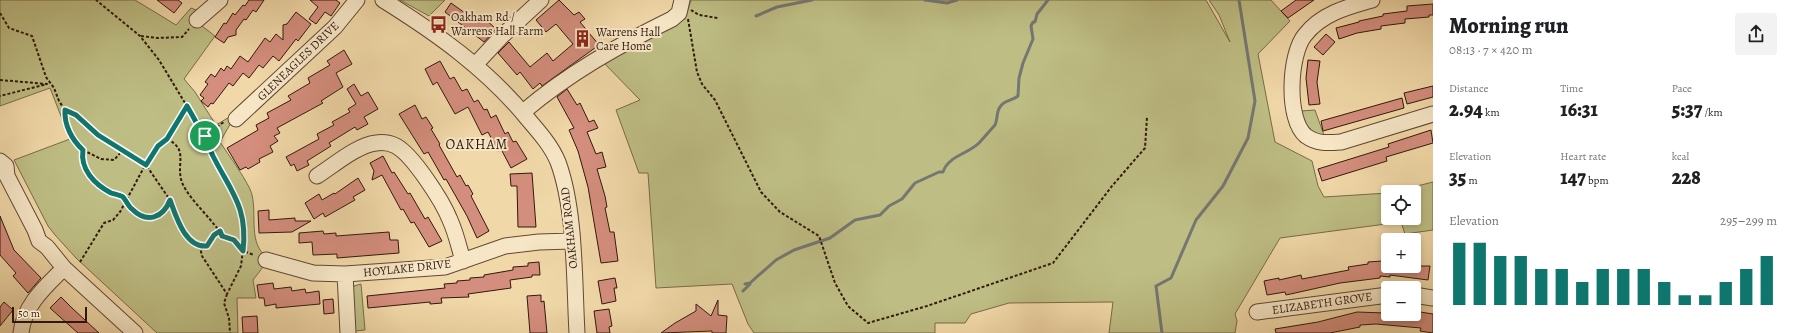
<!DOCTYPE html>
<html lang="en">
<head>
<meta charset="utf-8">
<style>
  body { margin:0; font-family:Alegreya,serif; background:#f2f2f2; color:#202124; height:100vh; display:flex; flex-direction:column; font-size:15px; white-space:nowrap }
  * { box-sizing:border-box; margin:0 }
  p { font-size:13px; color:#757577 }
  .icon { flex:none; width:22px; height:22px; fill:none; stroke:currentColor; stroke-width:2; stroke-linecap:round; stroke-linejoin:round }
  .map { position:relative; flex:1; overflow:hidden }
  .panel { display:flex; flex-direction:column; background:#fff; width:360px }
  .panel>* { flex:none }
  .fabs { position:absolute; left:1381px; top:185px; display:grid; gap:8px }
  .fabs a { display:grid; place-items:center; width:40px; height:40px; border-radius:4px; background:#fff; box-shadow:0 2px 6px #0003; font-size:20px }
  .scale { position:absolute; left:12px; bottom:10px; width:75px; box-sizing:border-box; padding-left:4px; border:2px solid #32180d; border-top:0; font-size:11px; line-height:14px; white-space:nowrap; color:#32180d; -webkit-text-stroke:3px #f6e6c6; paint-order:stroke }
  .pin { position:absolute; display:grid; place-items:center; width:34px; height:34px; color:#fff; margin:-17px; border:2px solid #fff; border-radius:50%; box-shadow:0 1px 4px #0007 }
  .round { display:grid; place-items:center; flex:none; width:42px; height:42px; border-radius:4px; background:#f2f2f2 }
  .head { display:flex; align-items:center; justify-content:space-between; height:68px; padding:0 16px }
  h1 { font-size:22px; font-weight:800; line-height:30px }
  .figures { display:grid; grid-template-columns:repeat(3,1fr); gap:6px; height:68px; padding:4px 16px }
  .figures div { display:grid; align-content:center }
  .figures b { font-size:20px; font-weight:800 }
  .figures small { font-size:11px; font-weight:400 }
  .figures p { font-size:11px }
  .chart { height:112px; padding:8px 16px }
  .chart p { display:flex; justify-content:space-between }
  .chart svg { width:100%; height:72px; margin-top:4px; stroke:#0f766e; stroke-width:6 }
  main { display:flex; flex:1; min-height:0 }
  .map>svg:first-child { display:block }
  .green { fill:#bebe84; stroke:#786b48 }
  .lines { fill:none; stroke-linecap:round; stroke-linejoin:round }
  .stream { stroke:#757772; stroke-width:3 }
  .building { fill:#d48e7d; stroke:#32180d }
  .minor-casing { stroke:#624834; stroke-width:17 }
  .path { stroke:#32180d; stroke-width:2; stroke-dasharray:3 2; stroke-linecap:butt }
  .minor { stroke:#f6e6c6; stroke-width:15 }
  .route-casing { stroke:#fff; stroke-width:8 }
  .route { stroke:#0f766e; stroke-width:5 }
  .labels { text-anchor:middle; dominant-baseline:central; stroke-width:4; stroke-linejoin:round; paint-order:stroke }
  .poi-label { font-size:12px; fill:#32180d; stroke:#f6e6c6; text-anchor:start }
  .street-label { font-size:12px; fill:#32180d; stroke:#f6e6c6 }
  .quarter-label { font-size:14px; letter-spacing:1px; fill:#32180d; stroke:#f6e6c6 }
</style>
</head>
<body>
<main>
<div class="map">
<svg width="1433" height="333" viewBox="0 0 1433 333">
  <rect width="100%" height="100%" fill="#f1d8a8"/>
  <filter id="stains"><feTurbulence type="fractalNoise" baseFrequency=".005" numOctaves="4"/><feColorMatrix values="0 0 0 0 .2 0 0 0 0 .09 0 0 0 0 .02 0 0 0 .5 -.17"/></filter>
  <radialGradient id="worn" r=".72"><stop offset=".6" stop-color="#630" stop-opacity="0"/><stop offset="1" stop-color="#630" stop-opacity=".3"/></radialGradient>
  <!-- green -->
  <path class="green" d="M0,0H135L176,25L191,8L196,10L193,14L202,26L215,36L184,79L195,92L216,125L231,116L233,119L220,142C227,153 250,184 252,195C257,215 248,244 267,257L263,267L253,280L256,298H237L238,333H157L76,258L55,235L48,226L14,160L70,139L50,88L0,106Z
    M400,0H445L429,16Z
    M691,0H1206L1230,42L1219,15L1209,0H1271L1290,21L1258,54L1275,142L1312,161L1318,186L1324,197L1388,193V218H1414V192H1393L1433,182V230L1405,234L1401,222L1280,238L1235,314L1237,321L1235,333H1109L1113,302L1009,303L971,314L965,323H935V333H754L748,324L732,284L656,288L648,173H639L616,110L640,100L601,60L685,19Z
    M1315,110L1325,138C1310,134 1305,126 1301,111Z
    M361,284L365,330L355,331L352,292L354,286Z"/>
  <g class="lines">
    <!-- stream -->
    <path class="stream" d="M925,0L947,3L957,0
      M756,16L777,7L812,0
      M745,284L750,283L776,260L794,250L830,238L855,220L880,215L889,206L902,199L915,183L939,172H943C948,156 968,154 979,143C980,142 994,126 995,125C998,119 996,112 1000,107C1004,100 1012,101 1018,96L1019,78L1023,63L1033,39L1031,26L1033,22H1035L1037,14L1048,0
      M743,291L750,284
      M1162,333L1156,286L1171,278L1196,220L1223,186L1248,138L1255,101L1239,0"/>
  </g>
  <!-- building -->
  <path class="building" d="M157,0H178L182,3L174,13Z
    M249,0H264L256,12L253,10L246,20L244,19L236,30V35L228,37L224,43L215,37L224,23L226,24L233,13L235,15L243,5L245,6Z
    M310,0H336L340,3L331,16L325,12L316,24L309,19L318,7Z
    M559,0L574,15L579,12L585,19L580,22L599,45L542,86L540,83L533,89L520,72L517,75L498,53L509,42L530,67L547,53L553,61L573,44L556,24L546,32L536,20Z
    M1296,0H1314L1288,18L1281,11Z
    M451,3L479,23L484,18L496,29L484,42L445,12Z
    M1433,4V15H1429V17L1405,19V23L1381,26V29L1357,33L1339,39L1336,28L1359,22V21L1383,16V14L1407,11V6Z
    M296,12L311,24L298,41L296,39L279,61L273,56L263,68L259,65L249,78L243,73L233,86L229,83L213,104L211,103L208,107L201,101L204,98L200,95L208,84L205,82L211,74L215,77L221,68L224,71L227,66L231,69L240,56L248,62L265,38L270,42L276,34L283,40V25L287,24Z
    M1326,34L1335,42L1323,55L1314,47Z
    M344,50L352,64L336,73L343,87L321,101L323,103L277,128L280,133L274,136L278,141L270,146L273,152L259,159L260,162L248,169L246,167L240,170L227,148L258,130L256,125L269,118L267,113L291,100L288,96L310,83L308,78L330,65L327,61Z
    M1308,60L1320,61L1317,82L1320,104L1309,105L1306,78Z
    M440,61L450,79L454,77L462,91L467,89L474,102L478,100L484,110L487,109L491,118L496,115L505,134L508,132L513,142L516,141L527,159L511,168L501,149L498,151L488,132L482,135L468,107L455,114L437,82L433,85L425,69Z
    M354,84L361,96L368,92L378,109L364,117L368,124L357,130L355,127L329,143L331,146L307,161L309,165L297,171L294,164L291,166L286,157L319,139L317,134L334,125L332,122L350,112L348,109L356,104L347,89Z
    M1433,86V97L1407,104L1404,93Z
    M567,89L577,105L580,103L589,122L594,120L598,128L587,132L596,154L602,152L606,167L597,169L605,196L607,207L605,208L610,232H614L618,261L601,263L588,187L578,151L569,130L574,128L557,97Z
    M1402,98L1404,108L1323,131L1321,121Z
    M415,105L422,119L426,117L433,128L431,129L440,144L439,145L457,177L460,175L466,186L468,185L473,194L471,196L489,231L477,238L467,216L446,179L444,180L428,152L424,154L399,114Z
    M1431,130L1433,143L1386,157L1387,161L1322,181L1318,169L1389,147L1388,144Z
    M383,156L392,173L394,172L408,194L410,193L425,219L428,217L442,241L429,247L414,222L411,223L403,209L401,210L382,175L372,180L374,171L370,163Z
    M532,173L536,227H518L517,186H511L510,174Z
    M358,178L365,190L353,197L355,200L325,217L323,213L314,219L305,203L319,194L322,200L334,193L335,194Z
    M269,210V220L295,218V221H311L292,232L259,233L258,211Z
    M0,216L14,250L41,278L28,293L13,276L16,273L0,255Z
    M323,231L324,234L336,233V236L389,232L390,240H398L399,253L337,258V254L313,255L312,242L299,243V233Z
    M1382,261L1388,262V266H1430L1428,280L1390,275V277L1380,276V278L1340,283L1286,295L1285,292L1267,295L1264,281L1279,278V280L1301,275L1302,279L1349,270L1348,267L1368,264V262Z
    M539,262L540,275H532V277L510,280L511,288L468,294L469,297L441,298L442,303L430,304V302L368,308L367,296L445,288L444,284L457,283V281L470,280V278L484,277V275L513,270V267L528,266V263Z
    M615,278L617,288H614L616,301L602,304L598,281Z
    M273,283L274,289L291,287L292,291L305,289L306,293L319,291L320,304L276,308V304L265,306L264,298H259L257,285Z
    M541,295V302L544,301L547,333H530L527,296Z
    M61,297L72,308L99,333H78L60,317L50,308Z
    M333,299L334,313L324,314L323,300Z
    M718,300V315L727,316L726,333H712V331L661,333L675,323L696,311V304L711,316Z
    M4,302L13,310L0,326V307Z
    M609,309L612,326L609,327L610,333H597L594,311Z
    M1414,311L1433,314V333L1420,331L1421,328L1376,324L1360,325V327L1330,333H1276L1275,329L1318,322L1357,312L1414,314Z
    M257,316L258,333H243L242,317Z"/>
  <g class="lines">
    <defs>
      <path id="minor" d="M383,0C436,33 487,69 527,118C538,131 551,145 558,162C576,211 574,281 577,333
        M1372,0C1347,7 1321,14 1305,35C1289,54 1286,120 1306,136C1317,144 1328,143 1341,142L1433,114
        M197,20L220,0
        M475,65L502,36L541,0
        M523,112C569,73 619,45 672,19L679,13L682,0
        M236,119L335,27L357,0
        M0,161L6,166L7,176L35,230L39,241L47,247L64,268L135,333
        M317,176C333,166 357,145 376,143C383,142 390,143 396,146C413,155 443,202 450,220C456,233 459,247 463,261
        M266,260L313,273L345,274L445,267L505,246L539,242L572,241
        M345,274L348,333
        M1414,295L1433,298
        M1257,312L1388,295
        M21,333C24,305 45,287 64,268"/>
    </defs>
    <!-- minor casing -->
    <use href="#minor" class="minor-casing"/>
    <!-- path -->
    <path class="path" d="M691,10L699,15L718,18
      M0,13L9,28L32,36L46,77L54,88L59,101L65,110V118L71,134L75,143L83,150C80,169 94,182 109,192C113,194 121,195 123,198C131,207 135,213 146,218C160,216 165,212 170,200L180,224L188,237L200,247L202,256L227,294L241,266L244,241V227L235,194L214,156L205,136L159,60L140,36L96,0
      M688,19L697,72L702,84L715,100L761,192L780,212L819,236L835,283L848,306L868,323L927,306L1053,263L1112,186L1145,148L1147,117
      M141,36L157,38L182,37L189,29
      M0,80L47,84L0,96
      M65,110L76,115L98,135L146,165L170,200
      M205,136L225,121
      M167,139C188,149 177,162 181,179C184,194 210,217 219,231L214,235L207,246L200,247
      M83,150L101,159L114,160L123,150
      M219,231L222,236L234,240L243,251L254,255
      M80,262L104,223L113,220L120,212L150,156L158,146L167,139L187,106
      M227,294L224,303L229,318L230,333"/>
    <!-- minor -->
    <use href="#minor" class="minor"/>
  </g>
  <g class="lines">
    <defs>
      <path id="route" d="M187,106C197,123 205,139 213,156C231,192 248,207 243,251L234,240L222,236L220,231L214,235L207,246C185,248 176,216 170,200C163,218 147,224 132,209C128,206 126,200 123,197C120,195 114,194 111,193C94,184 80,169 83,150C72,140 64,125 65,110L76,115L98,135L146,165L158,146L167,139Z"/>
    </defs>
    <!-- route casing -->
    <use href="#route" class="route-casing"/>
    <!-- route -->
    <use href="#route" class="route"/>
  </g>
  <!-- icons -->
  <defs>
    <symbol id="bus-bare" viewBox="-9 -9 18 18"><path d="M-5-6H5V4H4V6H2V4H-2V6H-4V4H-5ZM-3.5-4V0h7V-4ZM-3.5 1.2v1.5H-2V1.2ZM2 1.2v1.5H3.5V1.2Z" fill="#8f2418" stroke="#f6e6c6" stroke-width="2.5" paint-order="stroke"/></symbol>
    <symbol id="building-bare" viewBox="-9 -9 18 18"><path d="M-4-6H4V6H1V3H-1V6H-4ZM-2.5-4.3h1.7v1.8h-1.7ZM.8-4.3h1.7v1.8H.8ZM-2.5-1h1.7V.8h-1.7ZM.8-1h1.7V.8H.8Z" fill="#8f2418" stroke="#f6e6c6" stroke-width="2.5" paint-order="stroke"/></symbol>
  </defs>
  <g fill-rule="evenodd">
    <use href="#bus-bare" x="426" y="12" width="25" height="25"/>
    <use href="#building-bare" x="570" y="26" width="25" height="25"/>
  </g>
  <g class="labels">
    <!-- poi labels -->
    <g class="poi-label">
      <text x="451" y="17">Oakham Rd /<tspan x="451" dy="14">Warrens Hall Farm</tspan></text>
      <text x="596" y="32">Warrens Hall<tspan x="596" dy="14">Care Home</tspan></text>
    </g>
    <!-- street labels -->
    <g class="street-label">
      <text transform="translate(298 61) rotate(-44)">GLENEAGLES DRIVE</text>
      <text transform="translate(569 228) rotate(-96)">OAKHAM ROAD</text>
      <text transform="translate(407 268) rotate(-6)">HOYLAKE DRIVE</text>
      <text transform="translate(1322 303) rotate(-8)">ELIZABETH GROVE</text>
    </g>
    <!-- quarter labels -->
    <g class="quarter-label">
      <text x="477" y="144">OAKHAM</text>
    </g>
  </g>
  <rect width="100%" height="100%" filter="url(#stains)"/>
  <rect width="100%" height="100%" fill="url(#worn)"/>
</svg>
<div class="fabs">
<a><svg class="icon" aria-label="locate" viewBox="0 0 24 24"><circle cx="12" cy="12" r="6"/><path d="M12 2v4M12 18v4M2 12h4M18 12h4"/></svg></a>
<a>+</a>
<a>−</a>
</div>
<div class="scale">50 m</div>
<div class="pin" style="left:205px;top:136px;background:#1e9e55"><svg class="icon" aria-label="arrive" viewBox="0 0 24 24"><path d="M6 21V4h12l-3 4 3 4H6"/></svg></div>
</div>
<section class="panel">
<div class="head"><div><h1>Morning run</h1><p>08:13 · 7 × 420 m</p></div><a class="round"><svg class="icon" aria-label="share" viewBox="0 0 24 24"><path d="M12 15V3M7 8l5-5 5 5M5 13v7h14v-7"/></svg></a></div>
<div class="figures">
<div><p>Distance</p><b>2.94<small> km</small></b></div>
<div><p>Time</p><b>16:31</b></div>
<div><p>Pace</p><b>5:37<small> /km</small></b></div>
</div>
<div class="figures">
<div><p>Elevation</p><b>35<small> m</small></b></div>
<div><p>Heart rate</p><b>147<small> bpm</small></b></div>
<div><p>kcal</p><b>228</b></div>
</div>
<div class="chart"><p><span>Elevation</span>295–299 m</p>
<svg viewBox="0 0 160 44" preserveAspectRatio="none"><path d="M5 44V6M15 44V6M25 44V14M35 44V14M45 44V22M55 44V22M65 44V30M75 44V22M85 44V22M95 44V22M105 44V30M115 44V38M125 44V38M135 44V30M145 44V22M155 44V14"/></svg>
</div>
</section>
</main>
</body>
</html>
